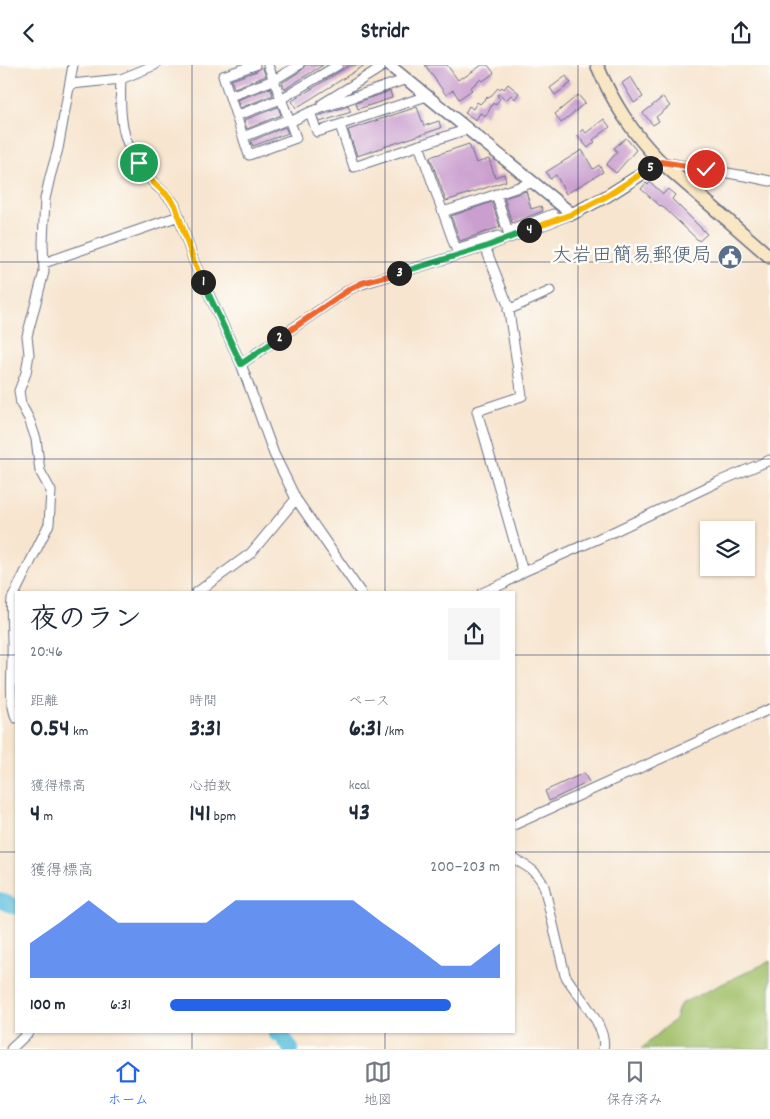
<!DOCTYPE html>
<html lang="ja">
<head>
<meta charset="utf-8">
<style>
  body { margin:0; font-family:Dekko,"Klee One",sans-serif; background:#f6f6f7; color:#1f2937; height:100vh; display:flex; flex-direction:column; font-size:19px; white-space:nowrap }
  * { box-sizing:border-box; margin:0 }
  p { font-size:16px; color:#747a83 }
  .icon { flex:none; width:28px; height:28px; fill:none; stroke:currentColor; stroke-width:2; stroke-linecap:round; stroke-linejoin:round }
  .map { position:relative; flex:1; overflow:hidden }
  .side { position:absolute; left:15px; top:526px; width:500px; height:442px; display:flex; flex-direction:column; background:#fff; border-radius:0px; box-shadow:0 1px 4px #0004 }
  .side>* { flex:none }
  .tools { position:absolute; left:700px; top:456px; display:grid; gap:10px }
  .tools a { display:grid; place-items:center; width:55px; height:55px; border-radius:0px; background:#fff; box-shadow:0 1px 4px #0004; font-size:25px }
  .pin { position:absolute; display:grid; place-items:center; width:42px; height:42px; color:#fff; margin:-21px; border:2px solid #fff; border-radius:50%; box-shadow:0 1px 5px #0007 }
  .km { position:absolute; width:25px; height:25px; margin:-12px; border-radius:50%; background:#222; color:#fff; font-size:14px; line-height:25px; text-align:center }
  .round { display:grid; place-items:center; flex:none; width:52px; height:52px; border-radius:0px; background:#f6f6f7 }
  .headline { display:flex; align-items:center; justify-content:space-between; height:85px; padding:0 15px }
  h1 { font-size:28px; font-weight:700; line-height:38px }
  .figures { display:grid; grid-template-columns:repeat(3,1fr); gap:8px; height:85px; padding:5px 15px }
  .figures div { display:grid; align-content:center }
  .figures b { font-size:25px; font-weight:700 }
  .figures small { font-size:14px; font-weight:400 }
  .figures p { font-size:14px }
  .chart { height:140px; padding:10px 15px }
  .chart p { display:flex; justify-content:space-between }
  .chart svg { width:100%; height:90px; margin-top:5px; fill:#2563eb; opacity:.7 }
  ul { padding:0 15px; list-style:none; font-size:16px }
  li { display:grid; grid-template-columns:80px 60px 1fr; align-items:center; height:38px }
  li i { height:12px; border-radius:6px; background:#2563eb }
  header { display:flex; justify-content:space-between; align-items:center; height:65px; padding:0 15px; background:#fff; font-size:22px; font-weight:700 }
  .tab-bar { display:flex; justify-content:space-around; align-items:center; height:70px; border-top:1px solid #e0e1e3; background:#fff; font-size:14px; color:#747a83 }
  .tab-bar a { display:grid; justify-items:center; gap:2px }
  .tab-bar .current { color:#2563eb }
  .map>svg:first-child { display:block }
  .green { fill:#a0bf67; stroke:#5e7762 }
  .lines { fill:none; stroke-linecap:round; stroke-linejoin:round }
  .river { stroke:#5fc0dd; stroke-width:16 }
  .building { fill:#ca9fcf }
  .minor-casing { stroke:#686f86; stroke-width:11 }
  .tertiary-casing { stroke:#686f86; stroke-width:14 }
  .secondary-casing { stroke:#686f86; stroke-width:15 }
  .minor { stroke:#fff; stroke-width:9 }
  .tertiary { stroke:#fff; stroke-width:11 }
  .secondary { stroke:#f9e7c3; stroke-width:12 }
  .split-1-casing { stroke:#fff; stroke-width:10 }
  .split-2-casing { stroke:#fff; stroke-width:10 }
  .split-3-casing { stroke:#fff; stroke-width:10 }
  .split-4-casing { stroke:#fff; stroke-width:10 }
  .split-5-casing { stroke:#fff; stroke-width:10 }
  .split-6-casing { stroke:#fff; stroke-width:10 }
  .split-1 { stroke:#f5b400; stroke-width:6 }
  .split-2 { stroke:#22a559; stroke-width:6 }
  .split-3 { stroke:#f0652b; stroke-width:6 }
  .split-4 { stroke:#22a559; stroke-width:6 }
  .split-5 { stroke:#f5b400; stroke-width:6 }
  .split-6 { stroke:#f0652b; stroke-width:6 }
  .grid { fill:none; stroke:#1b2f5e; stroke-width:1; stroke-opacity:0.55 }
  .labels { text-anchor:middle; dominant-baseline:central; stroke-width:5; stroke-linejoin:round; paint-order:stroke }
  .service-label { font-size:20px; fill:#4e5e75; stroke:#fdfcf7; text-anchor:end }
</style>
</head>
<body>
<header><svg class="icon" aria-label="back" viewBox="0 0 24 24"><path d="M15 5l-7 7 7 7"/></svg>Stridr<svg class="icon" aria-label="share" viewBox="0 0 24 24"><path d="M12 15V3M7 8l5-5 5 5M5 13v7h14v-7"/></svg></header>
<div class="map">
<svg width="770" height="984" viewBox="0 0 770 984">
  <rect width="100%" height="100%" fill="#fdfcf7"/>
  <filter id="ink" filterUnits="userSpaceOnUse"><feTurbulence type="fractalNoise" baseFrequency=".02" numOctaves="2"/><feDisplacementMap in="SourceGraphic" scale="10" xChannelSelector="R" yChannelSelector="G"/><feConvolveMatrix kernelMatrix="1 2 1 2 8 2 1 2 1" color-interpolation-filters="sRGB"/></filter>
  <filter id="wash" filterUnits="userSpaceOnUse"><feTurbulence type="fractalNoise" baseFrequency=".0096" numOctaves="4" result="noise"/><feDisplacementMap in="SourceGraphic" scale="20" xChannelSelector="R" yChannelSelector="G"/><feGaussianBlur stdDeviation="1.12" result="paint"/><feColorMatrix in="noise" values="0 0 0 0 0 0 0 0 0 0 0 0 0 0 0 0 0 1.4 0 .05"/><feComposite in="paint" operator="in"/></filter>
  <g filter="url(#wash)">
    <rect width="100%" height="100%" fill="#f7e5cf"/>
    <!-- green -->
    <path class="green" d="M770,896V984H641L675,954L680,939Z"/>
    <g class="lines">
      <!-- river -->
      <path class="river" d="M0,835L16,842
        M276,968L283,972L291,984"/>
    </g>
    <g id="blocks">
      <!-- building -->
      <path class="building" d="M305,0H323L285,24L282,18L302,5Z
        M350,0H365L296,43L292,36Z
        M425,0H447L458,15L462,12L463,13L482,0H488L494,8L483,16L481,14L470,23L472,25L459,34L453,25L446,30Z
        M262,2L266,11L234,23L231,15L257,6Z
        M566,11L571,18L555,30L550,23Z
        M631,12L643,32L634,38L622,18Z
        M508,19L519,28L515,34L511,30L506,35L498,29L497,31L500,34L495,40L493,38L486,51L480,48L476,55L465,48L469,41L473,44L477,37L480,39L487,32L489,33L498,23L500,24L502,22L504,24Z
        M270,23L273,30L240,43L237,35Z
        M390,26L392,33L358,44L356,38Z
        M578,30L585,38L561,58L555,49Z
        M663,32L670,41L656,52L659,56L653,60L643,48Z
        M348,41L351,47L320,57L318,51Z
        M278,42L281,50L247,64L244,55Z
        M417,42L424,61L439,56L441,63L357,91L348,65Z
        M604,54L610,62L593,75L595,77L588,83L577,70L583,64L586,68Z
        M285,62L288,68L253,81L251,76Z
        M626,73L636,85L616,108L606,100L617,87L614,83Z
        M469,79L476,98L489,94L495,112L504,109L506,116L446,136L430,92Z
        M582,85L593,104L599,100L603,107L566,129L556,110L550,114L546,107Z
        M650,117L663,129L668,124L675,130L672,134L707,169L699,176L661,140L660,141L641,124L646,118L648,120Z
        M526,126L531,144L541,141L543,146L512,158L504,133Z
        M492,137L500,162L460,176L451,151Z
        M733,183L739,189L727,201L721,196Z
        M584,708L589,717L549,736L545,726Z"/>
    </g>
  </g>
  <g filter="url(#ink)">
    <use href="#blocks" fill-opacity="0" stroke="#686f86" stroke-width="1"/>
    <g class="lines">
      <defs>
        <path id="minor" d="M255,0L223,11L249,90L296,73L290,57
          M268,0L290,57L310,47L317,67L427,31
          M121,14C120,33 120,61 128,79C133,92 143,104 151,115C159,124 168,130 175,140L194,197L241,299L274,389L296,434L361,528
          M71,19L121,14L155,0
          M230,31L274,15L299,0
          M322,39L385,0
          M310,47L407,14
          M236,51L281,34L338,0
          M340,60L354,102L468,64
          M243,72L289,54
          M419,80L456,184L498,171
          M662,97L751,112L770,116
          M496,129L508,167
          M443,147L534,117
          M513,165L553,149
          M485,182L508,240L522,331L477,346L523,507
          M44,198L179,151
          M508,245L550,226
          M241,299L350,224L362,219L485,182L572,149
          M196,528L251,488L296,434
          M482,528L505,518L523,507L611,468L718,417L770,395
          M16,653C9,634 12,613 12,593C13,574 10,554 12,534L49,459L51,426L40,406L36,374L29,354L21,339L19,326L26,308L29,289L27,271L44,207L43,177L45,134L50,112L58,84L73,0
          M514,760L770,644
          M514,794C528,802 537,806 544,821L565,910C576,929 609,963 603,984
          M11,984L28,968"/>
        <path id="tertiary" d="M389,0L572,149L607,131L661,97"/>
        <path id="secondary" d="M597,0C613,38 632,68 661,97L770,192"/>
      </defs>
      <!-- minor casing -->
      <use href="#minor" class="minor-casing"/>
      <!-- tertiary casing -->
      <use href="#tertiary" class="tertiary-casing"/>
      <!-- secondary casing -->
      <use href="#secondary" class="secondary-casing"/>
      <!-- minor -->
      <use href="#minor" class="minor"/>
      <!-- tertiary -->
      <use href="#tertiary" class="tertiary"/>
      <!-- secondary -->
      <use href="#secondary" class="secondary"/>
    </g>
  </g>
  <g class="lines" filter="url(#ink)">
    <defs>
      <path id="split-1" d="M139,98L152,116L169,132L175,140L194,197L203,217"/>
      <path id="split-2" d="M203,217L241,299L279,273"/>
      <path id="split-3" d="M279,273L350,224L362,218L399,208"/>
      <path id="split-4" d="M399,208L485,182L529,165"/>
      <path id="split-5" d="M529,165L572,149L607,131L650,103"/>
      <path id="split-6" d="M650,103L661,97L706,104"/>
    </defs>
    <!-- split-1 casing -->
    <use href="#split-1" class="split-1-casing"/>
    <!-- split-2 casing -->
    <use href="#split-2" class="split-2-casing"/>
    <!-- split-3 casing -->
    <use href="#split-3" class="split-3-casing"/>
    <!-- split-4 casing -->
    <use href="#split-4" class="split-4-casing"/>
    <!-- split-5 casing -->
    <use href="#split-5" class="split-5-casing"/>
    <!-- split-6 casing -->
    <use href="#split-6" class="split-6-casing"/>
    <!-- split-1 -->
    <use href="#split-1" class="split-1"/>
    <!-- split-2 -->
    <use href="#split-2" class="split-2"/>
    <!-- split-3 -->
    <use href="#split-3" class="split-3"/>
    <!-- split-4 -->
    <use href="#split-4" class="split-4"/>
    <!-- split-5 -->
    <use href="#split-5" class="split-5"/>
    <!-- split-6 -->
    <use href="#split-6" class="split-6"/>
  </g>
  <!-- grid -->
  <path class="grid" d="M192,0V528M385,0V528M578,0V984M0,197H770M0,394H770M0,590H16M514,590H770M0,787H16M514,787H770M192,968V984M385,968V984"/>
  <!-- icons -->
  <defs>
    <symbol id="civic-disc" viewBox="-11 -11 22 22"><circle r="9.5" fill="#5c6f8a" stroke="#fdfcf7"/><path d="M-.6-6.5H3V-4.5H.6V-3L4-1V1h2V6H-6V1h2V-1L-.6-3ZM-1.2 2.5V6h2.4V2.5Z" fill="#fff"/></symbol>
  </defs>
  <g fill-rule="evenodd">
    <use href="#civic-disc" x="716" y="178" width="28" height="28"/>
  </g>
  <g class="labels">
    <!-- service labels -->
    <g class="service-label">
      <text x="712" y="192">大岩田簡易郵便局</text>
    </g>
  </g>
</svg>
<div class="tools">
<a><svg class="icon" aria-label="layers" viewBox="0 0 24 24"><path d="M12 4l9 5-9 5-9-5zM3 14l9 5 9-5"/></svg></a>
</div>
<div class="pin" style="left:139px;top:98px;background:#1e9e55"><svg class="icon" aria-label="arrive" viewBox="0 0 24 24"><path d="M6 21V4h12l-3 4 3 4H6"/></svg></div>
<div class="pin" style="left:706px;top:104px;background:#d93025"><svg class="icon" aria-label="check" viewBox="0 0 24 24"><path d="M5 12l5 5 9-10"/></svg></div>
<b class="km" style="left:203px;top:217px">1</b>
<b class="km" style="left:279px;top:273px">2</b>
<b class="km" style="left:399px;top:208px">3</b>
<b class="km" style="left:529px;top:165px">4</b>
<b class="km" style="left:650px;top:103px">5</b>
<section class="side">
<div class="headline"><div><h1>夜のラン</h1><p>20:46</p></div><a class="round"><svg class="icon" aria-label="share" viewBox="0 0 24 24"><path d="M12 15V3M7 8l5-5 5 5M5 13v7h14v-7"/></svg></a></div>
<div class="figures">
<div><p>距離</p><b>0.54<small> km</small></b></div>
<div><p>時間</p><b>3:31</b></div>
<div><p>ペース</p><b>6:31<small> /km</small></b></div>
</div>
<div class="figures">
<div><p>獲得標高</p><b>4<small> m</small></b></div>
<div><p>心拍数</p><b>141<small> bpm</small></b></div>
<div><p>kcal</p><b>43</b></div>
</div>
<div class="chart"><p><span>獲得標高</span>200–203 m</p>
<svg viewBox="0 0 160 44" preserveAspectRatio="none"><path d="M0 44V27L10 17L20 6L30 17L40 17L50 17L60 17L70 6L80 6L90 6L100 6L110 6L120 17L130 27L140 38L150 38L160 27V44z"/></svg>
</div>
<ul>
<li><b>100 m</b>6:31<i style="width:85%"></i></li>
</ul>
</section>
</div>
<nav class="tab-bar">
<a class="current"><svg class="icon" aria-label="home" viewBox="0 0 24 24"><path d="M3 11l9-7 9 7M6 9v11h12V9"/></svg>ホーム</a>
<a><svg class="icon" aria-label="map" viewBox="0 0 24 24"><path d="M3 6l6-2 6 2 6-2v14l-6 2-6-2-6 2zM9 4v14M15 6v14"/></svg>地図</a>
<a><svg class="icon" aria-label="saved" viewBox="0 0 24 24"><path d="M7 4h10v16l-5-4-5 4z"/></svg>保存済み</a>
</nav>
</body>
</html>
